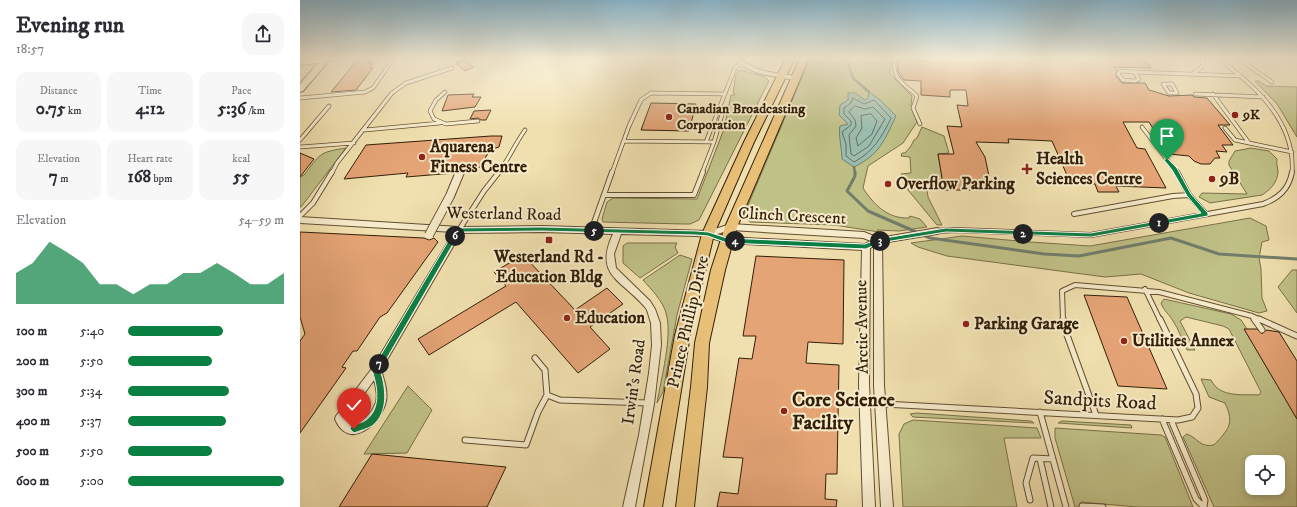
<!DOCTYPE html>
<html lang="en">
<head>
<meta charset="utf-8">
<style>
  body { margin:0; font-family:"IM FELL DW Pica",serif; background:#f7f7f7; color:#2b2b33; height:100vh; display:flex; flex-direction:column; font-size:15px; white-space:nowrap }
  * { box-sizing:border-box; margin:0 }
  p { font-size:13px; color:#7c7c81 }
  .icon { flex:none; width:22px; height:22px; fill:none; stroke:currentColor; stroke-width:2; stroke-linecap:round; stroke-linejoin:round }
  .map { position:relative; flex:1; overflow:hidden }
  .details { display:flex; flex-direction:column; background:#fff; width:300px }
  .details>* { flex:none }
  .buttons { position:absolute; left:945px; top:455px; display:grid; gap:8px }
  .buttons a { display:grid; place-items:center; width:40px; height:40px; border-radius:8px; background:#fff; box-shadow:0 2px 6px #0003; font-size:20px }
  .pin { position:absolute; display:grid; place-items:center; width:34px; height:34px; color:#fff; margin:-41px -17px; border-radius:50% 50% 50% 0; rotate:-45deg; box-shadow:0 0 4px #0007 }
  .pin .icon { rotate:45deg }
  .km { position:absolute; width:20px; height:20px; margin:-10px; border-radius:50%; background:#222; color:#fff; font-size:11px; line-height:20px; text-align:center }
  .round { display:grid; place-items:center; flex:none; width:42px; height:42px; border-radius:12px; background:#f7f7f7 }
  .headline { display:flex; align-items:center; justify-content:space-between; height:68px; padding:0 16px }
  h1 { font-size:22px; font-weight:700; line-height:30px }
  .figures { display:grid; grid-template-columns:repeat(3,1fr); gap:6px; height:68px; padding:4px 16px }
  .figures div { display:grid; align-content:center; border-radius:10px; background:#f7f7f7; text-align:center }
  .figures b { font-size:17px; font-weight:700 }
  .figures small { font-size:11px; font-weight:400 }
  .figures p { font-size:11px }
  .chart { height:112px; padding:8px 16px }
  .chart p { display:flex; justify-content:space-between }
  .chart svg { width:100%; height:72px; margin-top:4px; fill:#0b8043; opacity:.7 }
  ul { padding:0 16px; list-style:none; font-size:13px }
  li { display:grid; grid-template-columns:64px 48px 1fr; align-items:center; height:30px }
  li i { height:10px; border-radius:5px; background:#0b8043 }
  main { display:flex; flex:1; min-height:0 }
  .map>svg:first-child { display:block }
  .green { fill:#c0c187; stroke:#7a7048; fill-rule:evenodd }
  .water { fill:#9bbdaf; stroke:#717e6c }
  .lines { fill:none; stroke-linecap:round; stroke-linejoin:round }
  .shore { stroke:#676e5c; stroke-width:1 }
  .stream-far1 { stroke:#717e6c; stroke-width:2.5 }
  .stream { stroke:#717e6c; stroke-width:3 }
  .building { fill:#e5a476; stroke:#331f08 }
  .lane-far2-casing { stroke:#624f32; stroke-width:4.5 }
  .lane-far1-casing { stroke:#624f32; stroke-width:6 }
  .lane-casing { stroke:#624f32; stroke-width:7 }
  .street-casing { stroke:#624f32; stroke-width:2 }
  .secondary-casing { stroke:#331f08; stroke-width:2 }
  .primary-casing { stroke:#331f08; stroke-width:2 }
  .lane-far2 { stroke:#f6ebcb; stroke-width:3 }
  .lane-far1 { stroke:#f6ebcb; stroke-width:4 }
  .lane { stroke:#f6ebcb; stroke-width:5 }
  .street { fill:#f6ebcb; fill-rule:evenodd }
  .secondary { fill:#f6ebcb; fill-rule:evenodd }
  .primary { fill:#e8c078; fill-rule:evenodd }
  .street-bridge-casing { stroke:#624f32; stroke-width:10; stroke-linecap:butt }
  .street-bridge { stroke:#f6ebcb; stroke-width:8 }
  .route { fill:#0b8043; stroke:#fff }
  .poi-dot { fill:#8f2418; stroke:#f6ebcb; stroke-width:1.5 }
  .labels { text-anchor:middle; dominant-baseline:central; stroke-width:4; stroke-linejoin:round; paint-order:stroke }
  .far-poi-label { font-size:14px; font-weight:bold; fill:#331f08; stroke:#f6ebcb; text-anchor:start }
  .poi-label { font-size:17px; font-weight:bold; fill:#331f08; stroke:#f6ebcb; text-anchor:start }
  .street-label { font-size:17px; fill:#331f08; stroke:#f6ebcb }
  .near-poi-label { font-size:20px; font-weight:bold; fill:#331f08; stroke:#f6ebcb; text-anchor:start }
  .near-street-label { font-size:20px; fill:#331f08; stroke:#f6ebcb }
</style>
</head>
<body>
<main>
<section class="details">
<div class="headline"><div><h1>Evening run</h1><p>18:57</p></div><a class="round"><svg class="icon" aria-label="share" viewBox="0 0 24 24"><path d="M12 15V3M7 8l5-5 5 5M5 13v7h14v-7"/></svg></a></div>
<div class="figures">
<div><p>Distance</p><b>0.75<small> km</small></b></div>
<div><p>Time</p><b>4:12</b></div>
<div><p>Pace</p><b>5:36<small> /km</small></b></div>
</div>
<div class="figures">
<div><p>Elevation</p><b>7<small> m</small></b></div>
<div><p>Heart rate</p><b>168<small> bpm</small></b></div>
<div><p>kcal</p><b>55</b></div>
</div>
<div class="chart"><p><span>Elevation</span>54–59 m</p>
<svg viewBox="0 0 160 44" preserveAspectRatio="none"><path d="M0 44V25L10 19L20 6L30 12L40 19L50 32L60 32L70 38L80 32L90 32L100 25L110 25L120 19L130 25L140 32L150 32L160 25V44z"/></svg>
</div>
<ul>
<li><b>100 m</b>5:40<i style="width:61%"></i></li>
<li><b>200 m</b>5:50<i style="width:54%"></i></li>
<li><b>300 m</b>5:34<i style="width:65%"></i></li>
<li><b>400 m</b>5:37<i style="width:63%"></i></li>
<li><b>500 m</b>5:50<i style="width:54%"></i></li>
<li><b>600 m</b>5:00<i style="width:100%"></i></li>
</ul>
</section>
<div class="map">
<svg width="997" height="507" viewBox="0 0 997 507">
  <rect width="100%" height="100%" fill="#f1e0af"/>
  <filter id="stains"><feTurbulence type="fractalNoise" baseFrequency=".005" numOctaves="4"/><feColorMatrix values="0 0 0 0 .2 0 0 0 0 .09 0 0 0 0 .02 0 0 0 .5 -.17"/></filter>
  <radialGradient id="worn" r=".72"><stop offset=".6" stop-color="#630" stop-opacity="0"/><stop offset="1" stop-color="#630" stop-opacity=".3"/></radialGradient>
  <!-- green -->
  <path class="green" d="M510,58H594L589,73L612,96L611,105L617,122L603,143L568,166L563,188C574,205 588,219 609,218L610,216L620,219L627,227L599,231L577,230L579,232L534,225L450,222L446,216L443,217Z
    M440,70L465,77L469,81L399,220L390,224H384L303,222L302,219L307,202L313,198L397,199L424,129L431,95H435L433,92L436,74Z
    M955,81H959L966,86L997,87V137L977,104Z
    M622,127L644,136L649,153L638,154L643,182L631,183L627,189L628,197L642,225H637L608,190L601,174L611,173L610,157L601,156L602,153H605L611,146L614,140L617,138Z
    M46,148L1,207H0V177L4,175C20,154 19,152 46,148Z
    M951,148L969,151L977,159C976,164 978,168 978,172C977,183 971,189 962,195L910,203L899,197L902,193L947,194L929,165V161L935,151Z
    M950,218L966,226L969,240L962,242L959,258L961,269L962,298L967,311L959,313L889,293L841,274L805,277L647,256L618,247L611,243L662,236L730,242L790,246Z
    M327,243H377L375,247L378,253L340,278L323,263V246Z
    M380,255L392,259L377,315L363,392L357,403C361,379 373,335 366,313C363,301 351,289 343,280Z
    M992,270H997V313L978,287Z
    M864,299L931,314L941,320L947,329L945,330L997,419V507H914L883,437L887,434C898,438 900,448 914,445C928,430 935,424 925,403L909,397L901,379L911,380C920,398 941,394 959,395L961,392L929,329L923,326L886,317L880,321L895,350H887C882,341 879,329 873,321C869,314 864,311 861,303ZM952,462H978V488H952Z
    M108,386L132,410L107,453L64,454Z
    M617,413L731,421L734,423L613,417L610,414Z
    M613,420L737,428L741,438H704L717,507H603L599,434L604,424Z
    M762,421L831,425L832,428L758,423Z
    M755,428L861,435L865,437L893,507H837L781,502L782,507H775L755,438Z"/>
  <!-- water -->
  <path class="water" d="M569,92L579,99L596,116C584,141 580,154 554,167L542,159C542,150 538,132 540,126L548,124L539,115L540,105L548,100V93H555L565,100L568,98Z"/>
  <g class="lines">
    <!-- shore -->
    <path class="shore" d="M553,98L564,104L574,100L591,118C582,137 573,152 554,162L546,156V144L542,132L551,125V121L544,114V108L551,103Z
      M555,106L565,109L573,107L585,119L569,146L554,156L551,154L549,135L556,126L555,120L549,112Z
      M571,114L577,121L572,134L558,146L556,138L562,128L561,116Z"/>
    <!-- stream-far1 -->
    <path class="stream-far1" d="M546,58L553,78L569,92
      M554,167L555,173"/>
    <!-- stream -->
    <path class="stream" d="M555,172V176L547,191L568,211L630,238L744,254L779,256L871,238L919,254L997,259"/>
  </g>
  <!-- building -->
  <path class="building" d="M59,58H71L69,64H73L70,68H73L56,90L31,92Z
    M626,58H844L851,68L814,67L817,70L816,76L822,83H845L849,90L869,96L892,95L894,97L907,98L930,125H918L933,145H922L927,152L916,151L920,158H915L910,164H901L894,161L889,156L869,154L849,122H823L837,148L845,149L866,188L816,186L819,192H798L795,184L770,182L752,141L708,139L709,143L676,142L685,157L692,190H644L638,154H654L647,126L662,127L657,105L668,106L666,90H650V97L621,95V81L604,80L602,78L598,71V59H617L623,62Z
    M165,60L173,67L165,71L156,63Z
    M174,94L172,97H181L175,107L142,111L148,95Z
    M351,103L396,104L389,131L341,130Z
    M191,110L186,120H181L178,118L170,119L174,111Z
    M191,136H202L199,147L190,150L179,168L166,169L165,171L162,167H159L154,173L106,177L108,173L44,179L66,145Z
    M0,153L14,159L0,177Z
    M0,232L124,238L129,240L134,238L138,242L87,313L80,317L57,351H53L42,367L46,368L0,433V341L5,334L0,317Z
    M223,255L275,310L307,288L323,304L290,327L310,349L278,373L216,302L129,355L118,339L206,286L194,272Z
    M456,256L544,260L543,344L508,342L506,363L539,365L537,474H526L525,499L537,500L536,507H417L420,492L438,494L443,458L423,457L439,358L452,359L456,336H443Z
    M784,295L827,297L867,389L818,386Z
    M944,329H957L962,334L966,330L979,332L997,361V419Z
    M72,454L206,467L187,507H39Z"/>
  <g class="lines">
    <defs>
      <path id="lane-far2" d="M595,58C591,80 603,82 617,96L613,108L620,124
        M620,58L623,59
        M917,58C955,85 996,122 992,173
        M937,58L972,82
        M73,61L76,58
        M820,71L834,72L839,79L835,81L823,80L818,74Z
        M834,72L941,76
        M894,73L903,66L902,58
        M863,84H872L877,93H869Z
        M145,92L136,100L130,111L134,119L146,124L178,121
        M895,94L963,97
        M913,94L949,143L992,152
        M0,98L65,92L73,88L94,58
        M842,127L877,173
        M925,128L935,140L949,143
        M65,130L140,123
        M0,140L29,106
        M324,141L414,142L402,173
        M406,142L435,68L441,63
        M414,142L423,111L420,109
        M0,147L54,143
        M32,173L37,163L92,93L106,83L152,68
        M198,173C209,159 215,144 225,130
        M312,173L329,126L341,100L351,93L425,94"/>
      <path id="lane-far1" d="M877,172L889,195
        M304,195H394L403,172
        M774,214L873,196L889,195L906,214
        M0,216L13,203L32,172
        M159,230L184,191L199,172
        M291,231L312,172
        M637,231L654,230L791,235L963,204C979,198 989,189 992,172
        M845,289L860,320
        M953,317L955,320
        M763,320L762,291L775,285L859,292L952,316L961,320"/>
      <path id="lane" d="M763,319V324L796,415
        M954,319L962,330
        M959,319L997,336
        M235,358L245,370L247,395
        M565,403L878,420L892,417L898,408L896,394L860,319
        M740,412L766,507
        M862,419L896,499L904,507
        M871,420L905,500L904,507
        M165,440L226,445L238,412L247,395L260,400L348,403
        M740,459L751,507
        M730,500L726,483L733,458L753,459
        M782,506L803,507"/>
      <path id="street" d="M433,58C441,58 449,66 458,69C470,73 483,74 495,76L498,78L495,80C474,76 448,75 433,58Z
        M24,59L27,61L26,62L0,65V61Z
        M0,217L159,227L242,226L408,231L431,224L564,232L579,238L637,228L640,229L641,231L640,233L637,234L582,243L584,385L593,507H581L574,385V246L570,248L569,384L575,507H563L559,384L562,250L427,243L408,237L396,236L321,234L314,254L316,268L350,301L355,309L360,323L361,345L354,404L335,507H323L339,435L349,373L352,345L351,323L347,310L344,306C320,279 294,275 313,234L242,232L161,233L81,370C84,380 88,391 86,401C81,424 49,452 35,419L36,416L73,367L154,232L0,223ZM431,230L563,238L571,241L565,244L427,237L417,234ZM74,380C76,387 78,395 76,402C72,414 56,432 46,419Z"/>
      <path id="secondary" d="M22,58H31L3,91L0,92V84Z"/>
      <path id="primary" d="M486,58H495L454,142L414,234L390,335L362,507H344L375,335L402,234L444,142Z
        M500,58H509L437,227L425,270L409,343L407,387L394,507H376L391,387L395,343L411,270L425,227Z"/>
    </defs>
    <!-- lane-far2 casing -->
    <use href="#lane-far2" class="lane-far2-casing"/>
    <!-- lane-far1 casing -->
    <use href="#lane-far1" class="lane-far1-casing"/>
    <!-- lane casing -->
    <use href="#lane" class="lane-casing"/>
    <!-- street casing -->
    <use href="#street" class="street-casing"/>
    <!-- secondary casing -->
    <use href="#secondary" class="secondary-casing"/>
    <!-- primary casing -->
    <use href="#primary" class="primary-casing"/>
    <!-- lane-far2 -->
    <use href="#lane-far2" class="lane-far2"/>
    <!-- lane-far1 -->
    <use href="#lane-far1" class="lane-far1"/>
    <!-- lane -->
    <use href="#lane" class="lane"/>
    <!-- street -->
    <use href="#street" class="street"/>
    <!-- secondary -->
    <use href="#secondary" class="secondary"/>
    <!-- primary -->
    <use href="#primary" class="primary"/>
    <defs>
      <path id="street-bridge" d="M129,235L150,196L160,172"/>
    </defs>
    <!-- street-bridge casing -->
    <use href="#street-bridge" class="street-bridge-casing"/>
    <!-- street-bridge -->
    <use href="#street-bridge" class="street-bridge"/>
  </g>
  <!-- sky -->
  <linearGradient id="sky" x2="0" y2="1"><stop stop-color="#89b8d1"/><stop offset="0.45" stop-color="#f9f1db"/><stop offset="1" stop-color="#f9f1db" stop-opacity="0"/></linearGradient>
  <rect width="997" height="129" fill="url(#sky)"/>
  <!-- route -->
  <path class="route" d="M867,158L877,168L891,194L908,213V216L791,237L646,232L579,243L566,249L427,243L408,236L396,235L242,231L160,232L80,370C86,387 89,413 72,426C67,429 59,431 54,433L50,429L51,426C56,424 62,423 66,420C82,408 77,385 72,370L156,228L242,227L396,231L408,232L427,238L565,244L578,239L646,228L791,233L901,213L887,196L872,170L864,160Z"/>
  <!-- markers -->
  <g class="poi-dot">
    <circle cx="935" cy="115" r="4"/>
    <circle cx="369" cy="117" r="4"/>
    <circle cx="122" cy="157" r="4"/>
    <path d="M725 163h4v4h4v4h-4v4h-4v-4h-4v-4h4z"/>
    <circle cx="912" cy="179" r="4"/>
    <circle cx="588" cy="184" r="4"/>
    <rect x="245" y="236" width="8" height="8" rx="2"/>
    <circle cx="267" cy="318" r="4"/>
    <circle cx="666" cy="324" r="4"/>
    <circle cx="824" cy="341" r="4"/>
    <circle cx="484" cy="411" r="4"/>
  </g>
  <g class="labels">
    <!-- far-poi labels -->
    <g class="far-poi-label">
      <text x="377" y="109">Canadian Broadcasting<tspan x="377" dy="16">Corporation</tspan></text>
      <text x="943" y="115">9K</text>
    </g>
    <!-- poi labels -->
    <g class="poi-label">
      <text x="130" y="147">Aquarena<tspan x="130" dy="20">Fitness Centre</tspan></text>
      <text x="736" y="159">Health<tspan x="736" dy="20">Sciences Centre</tspan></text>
      <text x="920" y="179">9B</text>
      <text x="596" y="184">Overflow Parking</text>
      <text x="249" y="257" text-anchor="middle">Westerland Rd -<tspan x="249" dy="20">Education Bldg</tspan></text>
      <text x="275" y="318">Education</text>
      <text x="674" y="324">Parking Garage</text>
      <text x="832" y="341">Utilities Annex</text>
    </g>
    <!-- street labels -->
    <g class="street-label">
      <text transform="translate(204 214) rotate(1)">Westerland Road</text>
      <text transform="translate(492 216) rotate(3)">Clinch Crescent</text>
      <text transform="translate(388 322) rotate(-77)">Prince Phillip Drive</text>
      <text transform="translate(562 327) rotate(-91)">Arctic Avenue</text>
      <text transform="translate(334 382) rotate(-82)">Irwin's Road</text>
    </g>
    <!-- near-poi labels -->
    <g class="near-poi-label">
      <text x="492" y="400">Core Science<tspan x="492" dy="23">Facility</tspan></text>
    </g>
    <!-- near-street labels -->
    <g class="near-street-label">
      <text transform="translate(800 401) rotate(3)">Sandpits Road</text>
    </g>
  </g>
  <rect width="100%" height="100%" filter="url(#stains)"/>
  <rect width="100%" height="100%" fill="url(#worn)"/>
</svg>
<div class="buttons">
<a><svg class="icon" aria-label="locate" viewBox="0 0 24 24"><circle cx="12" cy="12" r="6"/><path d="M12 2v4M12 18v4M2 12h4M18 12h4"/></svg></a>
</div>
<div class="pin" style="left:867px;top:160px;background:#1e9e55"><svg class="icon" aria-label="arrive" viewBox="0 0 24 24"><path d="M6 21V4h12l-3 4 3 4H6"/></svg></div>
<div class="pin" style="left:54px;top:429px;background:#d93025"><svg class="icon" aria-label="check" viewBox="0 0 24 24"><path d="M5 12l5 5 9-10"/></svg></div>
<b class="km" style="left:859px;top:223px">1</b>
<b class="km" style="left:723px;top:234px">2</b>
<b class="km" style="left:580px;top:241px">3</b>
<b class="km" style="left:435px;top:241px">4</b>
<b class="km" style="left:294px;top:231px">5</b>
<b class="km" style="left:155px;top:236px">6</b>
<b class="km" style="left:79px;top:364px">7</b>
</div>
</main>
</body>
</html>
